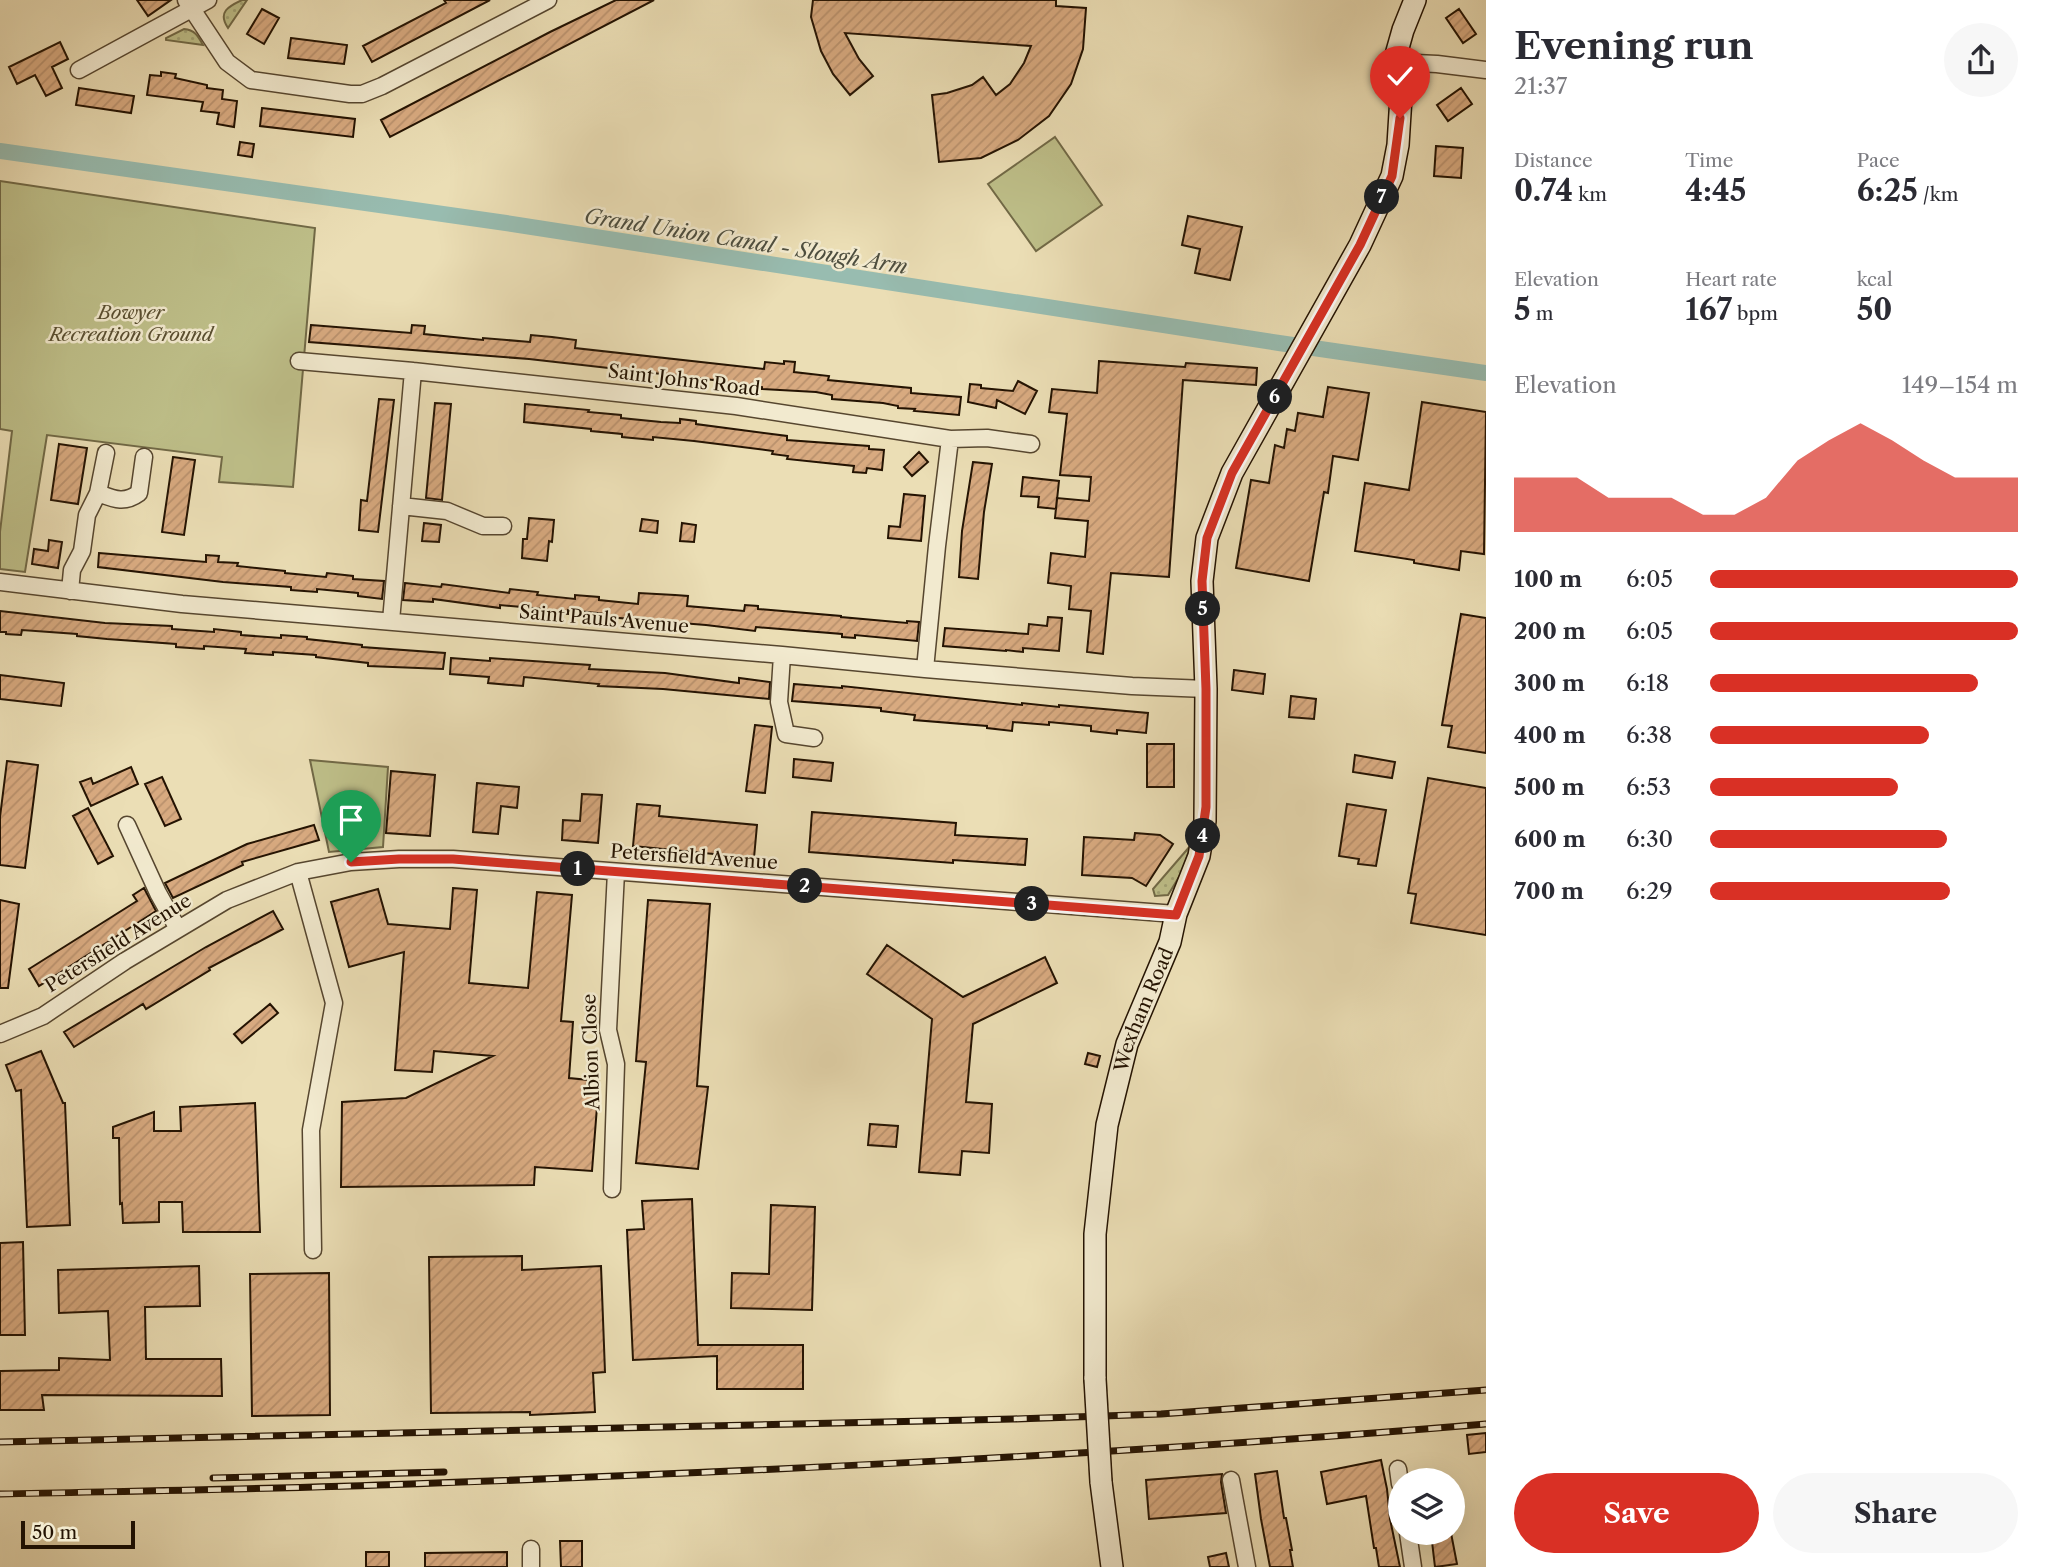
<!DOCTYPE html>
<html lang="en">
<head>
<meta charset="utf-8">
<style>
  body { margin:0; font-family:"Libre Caslon Text",serif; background:#f7f7f7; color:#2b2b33; height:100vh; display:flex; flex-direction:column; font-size:26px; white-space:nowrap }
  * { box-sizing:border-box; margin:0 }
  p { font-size:23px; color:#7c7c81 }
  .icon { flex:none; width:38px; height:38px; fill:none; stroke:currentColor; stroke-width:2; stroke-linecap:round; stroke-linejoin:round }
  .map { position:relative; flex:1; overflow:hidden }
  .drawer { display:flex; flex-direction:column; background:#fff; width:560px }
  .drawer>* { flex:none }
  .fabs { position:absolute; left:1388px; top:1468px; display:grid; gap:14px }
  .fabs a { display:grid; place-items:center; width:77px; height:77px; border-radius:50%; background:#fff; box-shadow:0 7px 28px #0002; font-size:35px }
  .scale { position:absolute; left:21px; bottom:18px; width:114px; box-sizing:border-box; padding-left:7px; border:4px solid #241302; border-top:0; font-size:19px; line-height:24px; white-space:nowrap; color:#241302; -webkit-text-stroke:5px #f2eacf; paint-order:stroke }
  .pin { position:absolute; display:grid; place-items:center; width:60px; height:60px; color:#fff; margin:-72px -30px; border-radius:50% 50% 50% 0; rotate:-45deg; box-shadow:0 0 7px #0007 }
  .pin .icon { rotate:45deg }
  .km { position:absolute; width:35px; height:35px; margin:-18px; border-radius:50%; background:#222; color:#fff; font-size:19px; line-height:35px; text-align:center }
  .round { display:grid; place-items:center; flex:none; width:74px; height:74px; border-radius:37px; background:#f7f7f7 }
  .summary { display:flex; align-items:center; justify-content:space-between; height:119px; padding:0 28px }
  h1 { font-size:38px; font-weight:800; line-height:52px }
  .figures { display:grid; grid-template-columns:repeat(3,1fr); gap:10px; height:119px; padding:7px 28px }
  .figures div { display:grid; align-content:center }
  .figures b { font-size:30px; font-weight:800 }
  .figures small { font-size:19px; font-weight:400 }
  .figures p { font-size:19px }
  .chart { height:196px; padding:14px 28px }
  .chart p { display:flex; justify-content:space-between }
  .chart svg { width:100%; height:126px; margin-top:7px; fill:#d93025; opacity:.7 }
  .primary-button { display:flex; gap:14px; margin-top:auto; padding:14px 28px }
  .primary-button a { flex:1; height:80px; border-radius:42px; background:#d93025; color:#fff; font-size:28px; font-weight:800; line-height:80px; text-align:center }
  .primary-button a+a { background:#f7f7f7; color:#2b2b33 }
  ul { padding:0 28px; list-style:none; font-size:23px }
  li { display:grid; grid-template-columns:112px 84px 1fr; align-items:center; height:52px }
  li i { height:18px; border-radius:9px; background:#d93025 }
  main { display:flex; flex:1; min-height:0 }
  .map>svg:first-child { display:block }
  .grass { fill:url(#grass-dots); stroke:#716946; stroke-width:2 }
  .park { fill:#bebf89; stroke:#716946; stroke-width:2 }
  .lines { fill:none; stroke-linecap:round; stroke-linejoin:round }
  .canal { stroke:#98bcb0; stroke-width:16 }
  .building { fill:url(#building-hatch); stroke:#241302; stroke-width:2 }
  .street-casing { stroke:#56462f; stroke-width:19 }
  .secondary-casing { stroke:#241302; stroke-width:24 }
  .street { stroke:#f2eacf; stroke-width:16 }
  .secondary { stroke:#f2eacf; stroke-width:21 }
  .rail-casing { stroke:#241302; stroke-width:7 }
  .rail { stroke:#f2eacf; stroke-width:4.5; stroke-dasharray:13; stroke-linecap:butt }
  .secondary-bridge-casing { stroke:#241302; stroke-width:24; stroke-linecap:butt }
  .secondary-bridge { stroke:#f2eacf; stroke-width:21 }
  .route-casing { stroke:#fff; stroke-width:14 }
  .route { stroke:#d93025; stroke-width:9 }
  .labels { text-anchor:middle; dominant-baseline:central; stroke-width:5; stroke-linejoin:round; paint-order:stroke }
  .park-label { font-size:19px; font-style:italic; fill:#5a4f31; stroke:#f2eacf }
  .street-label { font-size:19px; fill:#241302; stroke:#f2eacf }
  .water-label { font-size:21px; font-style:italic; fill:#4d4e3f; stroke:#f2eacf }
</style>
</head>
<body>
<main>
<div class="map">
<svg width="1486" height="1567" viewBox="0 0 1486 1567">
  <defs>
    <pattern id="grass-dots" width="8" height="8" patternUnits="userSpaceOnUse" patternTransform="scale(1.75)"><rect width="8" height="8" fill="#bebf89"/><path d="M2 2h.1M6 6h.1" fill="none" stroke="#a3a375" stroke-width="1.8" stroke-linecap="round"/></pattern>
    <pattern id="building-hatch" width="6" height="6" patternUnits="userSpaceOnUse" patternTransform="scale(1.75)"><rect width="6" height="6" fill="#d8aa80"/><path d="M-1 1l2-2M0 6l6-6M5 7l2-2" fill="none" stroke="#b9916d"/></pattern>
  </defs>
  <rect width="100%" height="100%" fill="#ebdeb5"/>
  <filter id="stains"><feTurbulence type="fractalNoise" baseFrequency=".00286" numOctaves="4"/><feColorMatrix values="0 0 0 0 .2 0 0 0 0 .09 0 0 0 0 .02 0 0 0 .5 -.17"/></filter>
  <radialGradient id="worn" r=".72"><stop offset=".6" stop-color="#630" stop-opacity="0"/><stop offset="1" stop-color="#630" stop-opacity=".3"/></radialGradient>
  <!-- grass -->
  <path class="grass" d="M242,0H247L228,28C217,12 229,6 242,0Z
    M184,29C195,30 198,36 203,45L166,40V38Z
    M1191,845L1182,872L1168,895L1155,896L1153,889Z"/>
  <!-- park -->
  <path class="park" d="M1055,137L1102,205L1036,251L988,184Z
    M0,181L315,228L293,487L219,482L222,457L47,435L25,572L0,569V532L12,431L0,429Z
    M310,760L388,767L383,847L329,852Z"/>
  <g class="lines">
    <!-- canal -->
    <path class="canal" d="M0,151L506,223L1279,343L1486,373"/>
  </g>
  <!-- building -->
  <path class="building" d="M137,0H171L148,16Z
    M444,0H490L372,62L363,46L446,3Z
    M616,0H654L390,137L381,120L550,32Z
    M813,0H1056V6L1086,8L1083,49L1071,84L1049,116L1018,140L981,158L939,162L932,95L947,93L972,85L983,77L996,95L1010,84L1024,63L1031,46L845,33L859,59L873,76L850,95L833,74L821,51L811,17Z
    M262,9L279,18L264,44L247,34Z
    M1459,9L1476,34L1463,43L1446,18Z
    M291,38L347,45L344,64L288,58Z
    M60,42L68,59L52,67L62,88L46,96L35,75L17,84L9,67Z
    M161,72L176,74L175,78L207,85V88L223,90L222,99L237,101L234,127L217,124L219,113L201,111L203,102L147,95L150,75L161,76Z
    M79,88L134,96L131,113L76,105Z
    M1461,88L1472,104L1448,121L1437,105Z
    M262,108L355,119L353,137L260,126Z
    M240,142L254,144L252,157L238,155Z
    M1436,146L1463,148L1461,178L1434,176Z
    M1188,216L1242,227L1230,280L1195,273L1200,249L1182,245Z
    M311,325L411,333L412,325L425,326L424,334L483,340V338L530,342L531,335L552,337L576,340L575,348L764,369L765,362L784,364V361L795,362L794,372L829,376L828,380L911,388V393L961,397L959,415L914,411L915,409L898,408V406L883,403L832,399V395L816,392L762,389V387L706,379L529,359L309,342Z
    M1099,361L1185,367L1186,363L1257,368L1256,385L1183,380L1169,577L1111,573L1103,654L1087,652L1091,611L1069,609L1071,586L1048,583L1051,553L1085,557L1088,521L1055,518L1057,498L1089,501L1091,477L1060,475L1067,414L1049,412L1052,389L1097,393Z
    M1018,381L1037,391L1025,414L997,400L996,408L968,402L970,384L981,385V388L1013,391Z
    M1328,387L1369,393L1358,460L1333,456L1328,493L1324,492L1309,581L1236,568L1251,480L1269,483L1275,445L1284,448L1287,429L1295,431L1298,413L1323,417Z
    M379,399L394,400L378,532L359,530L361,500L367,501Z
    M1422,402L1486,412L1484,554L1461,551L1459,570L1414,563V560L1355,551L1365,483L1409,490Z
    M435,403L451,404L442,500L426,498Z
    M525,404L589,410L588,412L621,415V418L661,422L680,423V419L696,421V424L787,436V440L869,446V449L884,450L882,470L867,468L866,473L853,472L854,466L787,459L788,456L772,454L773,451L694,441L653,437V440L622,437V434L591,431V429L524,422Z
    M59,444L87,448L78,504L51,500Z
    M919,452L928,462L912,476L904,467Z
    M173,457L195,460L184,535L162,532Z
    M973,462L992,464L984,512L978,579L959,577L962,531Z
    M1023,477L1059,481L1056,509L1038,507L1039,497L1021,496Z
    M904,494L925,496L921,541L888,538L889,526L900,527Z
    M529,518L554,520L552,542L549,541L547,561L522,558L523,539H527Z
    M642,519L658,521L657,533L640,531Z
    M424,523L441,525L439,542L422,541Z
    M682,523L696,525L694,542L680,541Z
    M49,540L62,542L58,568L32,564L34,549L48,551Z
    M99,553L206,562V555L219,556L218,562L238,563L237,566L285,571V573L326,577L327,573L353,576V579L384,581L382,599L358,596V593L317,589V592L291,590V587L223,582L98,567Z
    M405,583L441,587L442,584L509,593L510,589L538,592L537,595L575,599V595L599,597V600L638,604L639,593L675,595L688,596L687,606L744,611L745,605L758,606V609L841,616V617L907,623V621L919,622L917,641L855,635V638L842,637V634L756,627L755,631L706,625L607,617L608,614L568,610V614L544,612V609L500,605V608L433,599V602L403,600Z
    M0,611L105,623L172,626V629L214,632V629L241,632V635L281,638V635L307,637V639L362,645V647L445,653L443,669L368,666V663L316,657V655L273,652V655L245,653L246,649L204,646V649L176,647V644L107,639L77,636V634L22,630L21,635L6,634V632H0Z
    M1461,614L1486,618V753L1448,747L1452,726L1442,725Z
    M1048,617L1062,618L1059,651L1023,648V652L1006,650V651L943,646L945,628L1028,634L1029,624L1047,626Z
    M451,658L490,661V658L561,663L590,665L589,669L665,673L739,683V678L770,682L769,699L663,689L598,686L599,684L524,677L523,686L488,683L489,677L450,674Z
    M1234,670L1265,674L1263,694L1232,690Z
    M0,675L64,683L61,706L0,699Z
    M794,684L842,688V686L1022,705V703L1059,707V705L1148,713L1146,733L1117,730V734L1091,731V726L1049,722V725L1013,722L1012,731L987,728V726L914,720L915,715L881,711V708L792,701Z
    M1291,696L1316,699L1314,719L1289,717Z
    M755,725L772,727L765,793L746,791Z
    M1147,744H1174V787H1147Z
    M1355,755L1395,762L1392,778L1353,772Z
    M794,759L833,763L831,781L793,777Z
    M7,761L38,765L25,868L0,865V817Z
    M131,767L138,784L91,806L80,782L91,778L93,784Z
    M391,771L435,775L430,836L386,833Z
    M162,777L181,819L165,826L145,784Z
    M1428,778L1486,788V935L1411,923L1416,894L1408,893Z
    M477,783L519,787L517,808L501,806L498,834L473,832Z
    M582,794L602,795L598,843L562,840L563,820L580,821Z
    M637,804L660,806L659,816L757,825L754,858L633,846Z
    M1347,804L1386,810L1376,866L1358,864L1359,859L1339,856Z
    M88,808L113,856L98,864L73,816Z
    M812,812L956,823L955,835L1027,839L1025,865L953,860V863L809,852Z
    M314,825L319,840L242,862L243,865L173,898L165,883L247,844Z
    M1135,833L1160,835L1173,844L1146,886L1132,878L1082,875L1084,837L1134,840Z
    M144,888L156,911L39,986L29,969L137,901L133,895Z
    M453,888L477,890L469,983L528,988L537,892L572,895L561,1021L573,1022L569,1078L599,1081L592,1171L535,1167L534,1185L341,1187L342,1102L406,1098L493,1056L434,1051L432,1072L395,1070L404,952L349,967L331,902L378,889L388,924L450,929Z
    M0,900L19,904L8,988H0Z
    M648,900L710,904L697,1086L708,1087L698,1169L636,1163L646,1062L636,1061Z
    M273,911L283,929L209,968L210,970L146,1009L143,1004L74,1047L64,1032L206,947Z
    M887,945L963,997L1045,957L1057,983L973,1024L966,1102L992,1104L989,1153L962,1151L960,1175L919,1172L932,1019L867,974Z
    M270,1004L278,1013L242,1043L234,1034Z
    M41,1051L63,1103H65L70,1225L27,1227L21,1090L16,1091L6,1065Z
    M1088,1053L1100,1056L1097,1067L1085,1064Z
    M255,1103L260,1232H183L182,1202H159V1222L123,1223L122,1203L120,1204L119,1138H113V1127L154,1112V1131H181L180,1107Z
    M870,1124L898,1126L896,1147L868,1145Z
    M692,1199L698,1345H803V1389H717V1356L633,1360L627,1230L644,1229L642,1201Z
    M771,1205L815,1207L812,1310L731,1308L732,1273L769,1274Z
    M23,1242L25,1335H0V1243Z
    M522,1256V1270L601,1266L605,1372L593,1373L595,1412L530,1415V1412L431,1413L429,1257Z
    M199,1266L200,1306L145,1307L146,1359H221L222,1396L42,1395L44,1410H0V1371L59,1370V1358L110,1360L108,1311L59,1313L58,1270Z
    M329,1273L330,1415L252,1416L250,1274Z
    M1486,1433V1452L1469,1454L1467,1435Z
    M1381,1460L1387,1489L1390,1519L1400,1567H1379L1376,1548H1374L1366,1496L1327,1504L1321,1472Z
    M1277,1471L1284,1518H1286L1292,1550H1290L1293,1567H1270L1261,1519L1255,1474Z
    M1222,1474L1221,1482L1226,1513L1149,1519L1146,1480Z
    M1431,1533H1451L1457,1564L1435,1567Z
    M560,1541H582V1567H561Z
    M366,1552H389V1567H366Z
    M507,1552V1567H425V1553Z
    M1226,1553L1229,1567H1210L1208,1557Z"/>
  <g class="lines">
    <defs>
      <path id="street" d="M186,0L227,62L251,80L350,94H362L382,86L548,0
        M1394,62L1437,64L1486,70
        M79,70L208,0
        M299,361L413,371L736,406L950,439L987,438L1031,444
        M98,493C114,499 124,504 139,493L144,457
        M401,506L447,511L483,526H503
        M0,582L182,604L782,655L925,669L1132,686L1206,689
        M70,591L72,570L82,551L87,515L98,493L106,453
        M391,621L413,371
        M782,655L779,702L786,734L814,738
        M925,669L937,546L950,439
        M127,825L158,893L178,929
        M298,872L334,1003L311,1130L313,1250
        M0,1034L43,1016L125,961L227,900L298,872L351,862L399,859H453L1176,914
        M612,1189L616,1064L608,1030L616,872
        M1398,1469L1400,1484
        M1231,1480L1247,1567
        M1408,1533L1413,1567
        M531,1567V1549"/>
      <g id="secondary">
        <path id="s1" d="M1095,1379V1234L1107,1125L1127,1044L1170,942L1176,914L1199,856L1205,821L1206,689L1202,581L1207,538L1232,473L1360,245L1392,176L1398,145L1401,97L1394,62L1403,30L1415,0"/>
        <path d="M1101,1482L1112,1567"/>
      </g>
    </defs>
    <!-- street casing -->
    <use href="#street" class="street-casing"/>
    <!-- secondary casing -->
    <use href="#secondary" class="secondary-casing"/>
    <!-- street -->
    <use href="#street" class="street"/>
    <!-- secondary -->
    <use href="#secondary" class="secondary"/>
    <defs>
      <path id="rail" d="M0,1442L1013,1419L1161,1414L1486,1390
        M213,1478L444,1472
        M0,1494C137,1491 274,1489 411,1484C770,1471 1128,1454 1486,1424"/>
    </defs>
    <!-- rail casing -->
    <use href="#rail" class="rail-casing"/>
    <!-- rail -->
    <use href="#rail" class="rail"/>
    <defs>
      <path id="secondary-bridge" d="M1095,1379L1101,1482"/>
    </defs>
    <!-- secondary-bridge casing -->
    <use href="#secondary-bridge" class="secondary-bridge-casing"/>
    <!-- secondary-bridge -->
    <use href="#secondary-bridge" class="secondary-bridge"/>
  </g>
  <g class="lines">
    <defs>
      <path id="route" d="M351,862L399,859H453L1176,915L1199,856L1206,807V689L1202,581L1207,538L1232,473L1360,245L1392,176L1400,118"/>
    </defs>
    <!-- route casing -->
    <use href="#route" class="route-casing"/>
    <!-- route -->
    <use href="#route" class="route"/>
  </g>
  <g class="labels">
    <!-- park labels -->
    <g class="park-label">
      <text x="131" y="312">Bowyer<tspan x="131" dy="22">Recreation Ground</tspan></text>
    </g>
    <!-- street labels -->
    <g class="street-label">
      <text transform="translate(684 380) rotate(7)">Saint Johns Road</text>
      <text transform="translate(604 619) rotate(5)">Saint Pauls Avenue</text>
      <text transform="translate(694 857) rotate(4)">Petersfield Avenue</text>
      <text transform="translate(118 943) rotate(-32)">Petersfield Avenue</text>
      <text stroke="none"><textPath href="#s1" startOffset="376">Wexham Road</textPath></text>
      <text transform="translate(591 1052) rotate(-92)">Albion Close</text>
    </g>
    <!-- water labels -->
    <g class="water-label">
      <text transform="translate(746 241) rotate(9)">Grand Union Canal - Slough Arm</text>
    </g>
  </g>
  <rect width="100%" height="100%" filter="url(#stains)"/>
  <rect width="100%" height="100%" fill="url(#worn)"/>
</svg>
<div class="fabs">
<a><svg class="icon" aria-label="layers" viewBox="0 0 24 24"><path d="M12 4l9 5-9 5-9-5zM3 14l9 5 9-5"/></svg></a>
</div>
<div class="scale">50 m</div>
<div class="pin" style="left:351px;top:862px;background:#1e9e55"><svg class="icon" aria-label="arrive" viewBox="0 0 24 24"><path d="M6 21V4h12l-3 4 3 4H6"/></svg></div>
<div class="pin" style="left:1400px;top:118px;background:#d93025"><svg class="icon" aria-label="check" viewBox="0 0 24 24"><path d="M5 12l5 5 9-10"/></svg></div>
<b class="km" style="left:578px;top:869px">1</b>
<b class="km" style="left:805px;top:886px">2</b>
<b class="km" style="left:1032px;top:904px">3</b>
<b class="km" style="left:1203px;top:836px">4</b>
<b class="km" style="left:1203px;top:609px">5</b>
<b class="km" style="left:1275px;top:397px">6</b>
<b class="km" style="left:1382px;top:197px">7</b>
</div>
<section class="drawer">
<div class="summary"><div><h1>Evening run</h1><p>21:37</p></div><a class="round"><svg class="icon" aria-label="share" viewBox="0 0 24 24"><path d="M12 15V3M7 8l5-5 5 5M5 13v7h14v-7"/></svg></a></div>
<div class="figures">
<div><p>Distance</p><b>0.74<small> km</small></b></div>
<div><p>Time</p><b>4:45</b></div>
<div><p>Pace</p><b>6:25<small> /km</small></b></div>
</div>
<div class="figures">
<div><p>Elevation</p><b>5<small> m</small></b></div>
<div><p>Heart rate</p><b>167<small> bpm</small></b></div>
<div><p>kcal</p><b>50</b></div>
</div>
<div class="chart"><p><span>Elevation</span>149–154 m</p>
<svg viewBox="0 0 160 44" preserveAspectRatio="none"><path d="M0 44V25L10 25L20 25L30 32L40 32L50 32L60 38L70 38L80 32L90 19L100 12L110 6L120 12L130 19L140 25L150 25L160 25V44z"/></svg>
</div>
<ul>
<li><b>100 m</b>6:05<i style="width:100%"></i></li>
<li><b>200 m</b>6:05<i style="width:100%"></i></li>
<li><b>300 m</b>6:18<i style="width:87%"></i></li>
<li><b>400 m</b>6:38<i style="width:71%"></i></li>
<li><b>500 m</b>6:53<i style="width:61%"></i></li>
<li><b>600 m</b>6:30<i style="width:77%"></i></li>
<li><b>700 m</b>6:29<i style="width:78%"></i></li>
</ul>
<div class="primary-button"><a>Save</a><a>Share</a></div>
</section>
</main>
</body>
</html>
